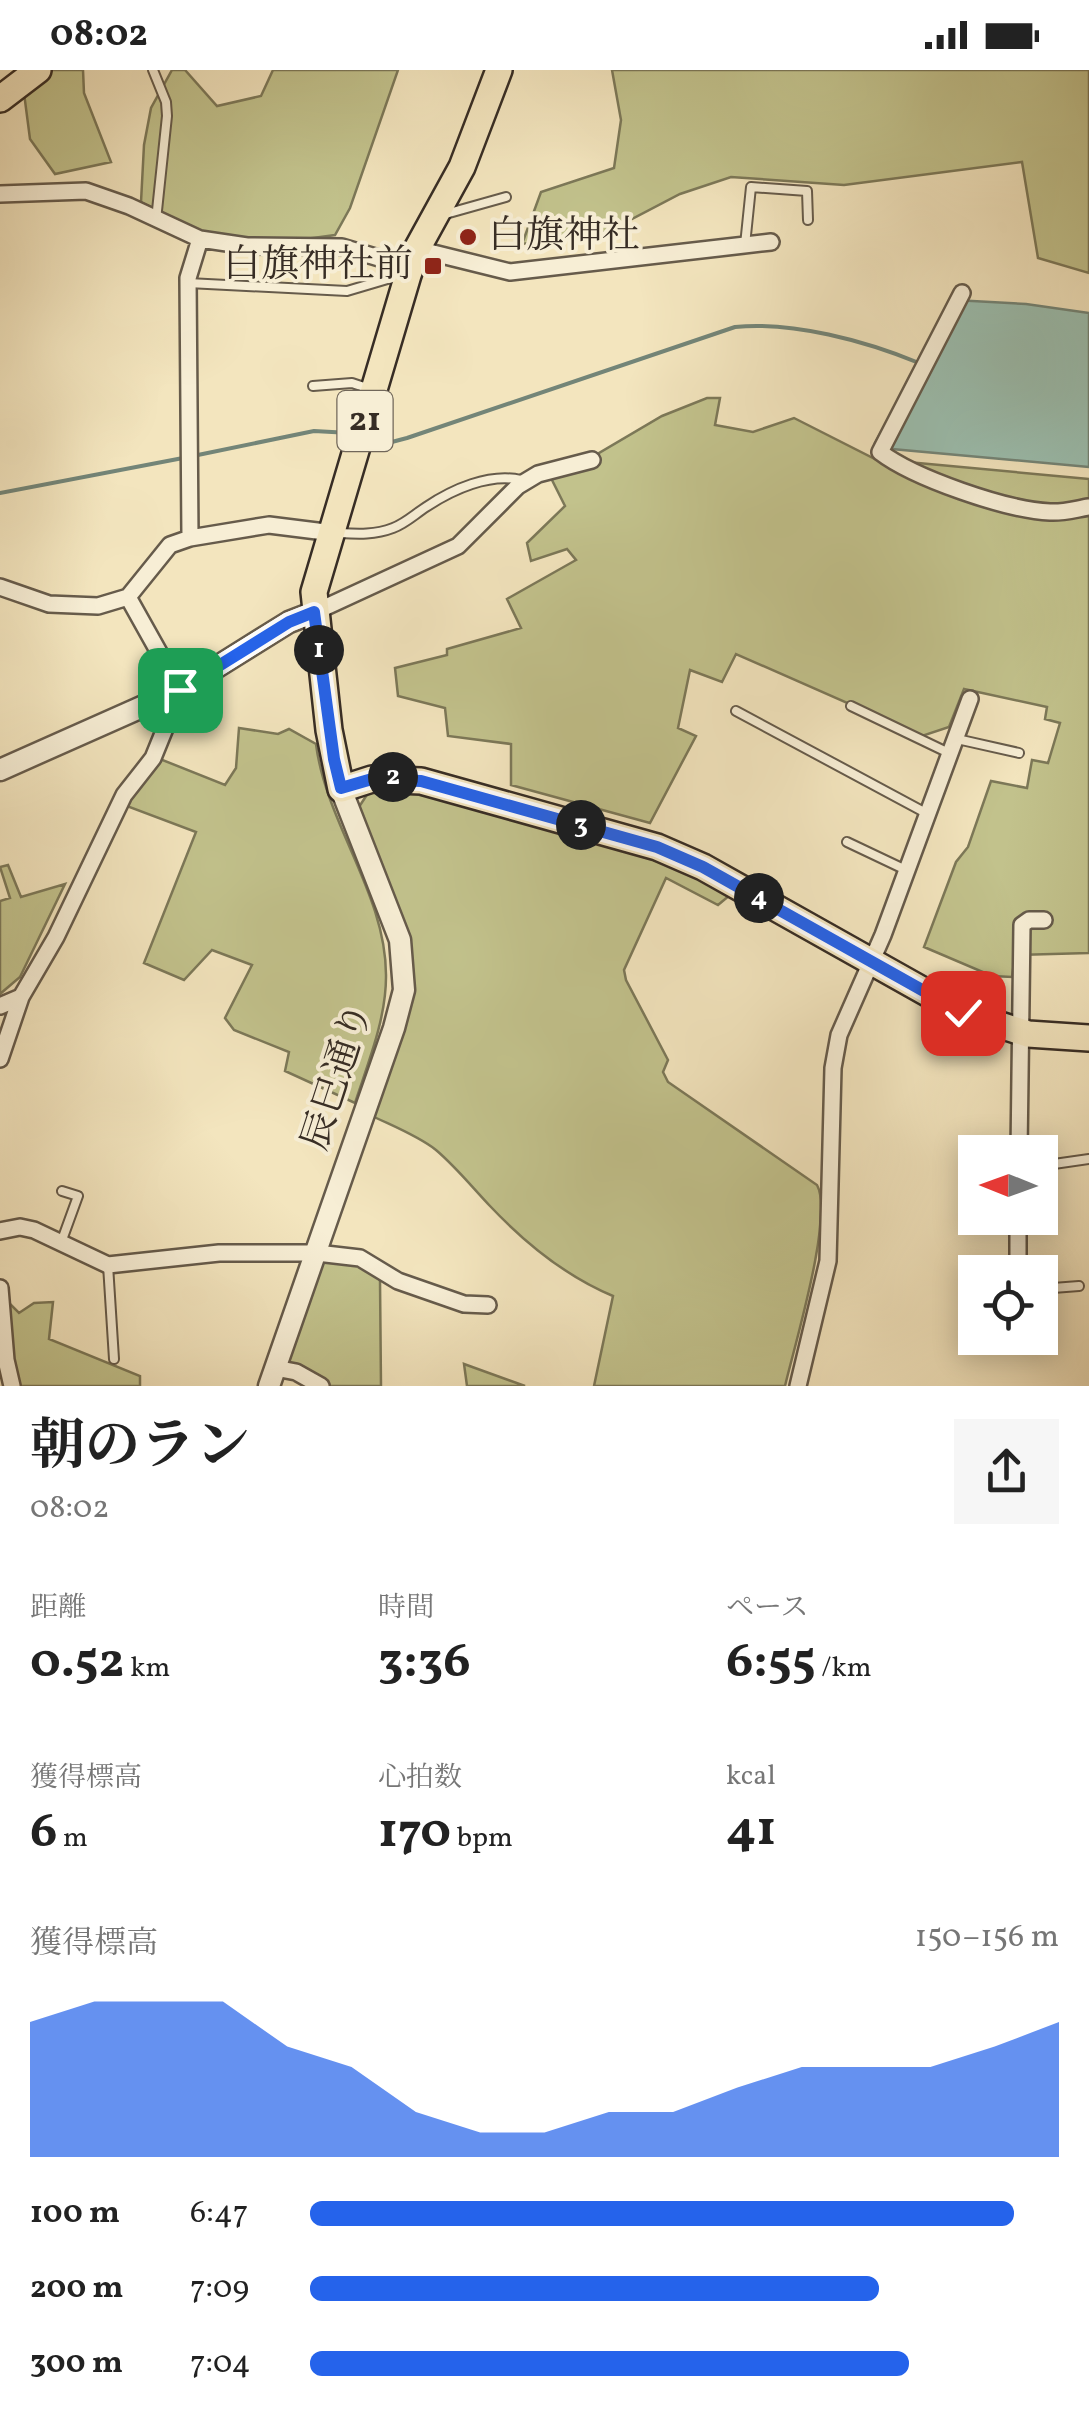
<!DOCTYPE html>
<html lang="ja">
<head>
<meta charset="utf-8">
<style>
  body { margin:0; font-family:Vollkorn,"Noto Serif JP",serif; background:#f6f6f6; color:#222; height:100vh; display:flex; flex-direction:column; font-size:38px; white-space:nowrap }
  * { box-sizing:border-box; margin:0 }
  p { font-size:32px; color:#767676 }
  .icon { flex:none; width:55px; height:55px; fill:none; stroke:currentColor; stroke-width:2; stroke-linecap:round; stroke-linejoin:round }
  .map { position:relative; height:1316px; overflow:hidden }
  .details { display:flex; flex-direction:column; background:#fff; flex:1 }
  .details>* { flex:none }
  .needle { width:65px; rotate:271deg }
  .tools { position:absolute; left:958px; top:1065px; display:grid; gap:20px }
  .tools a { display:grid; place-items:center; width:100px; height:100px; border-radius:0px; background:#fff; box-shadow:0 5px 25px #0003; font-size:50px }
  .pin { position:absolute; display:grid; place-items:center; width:85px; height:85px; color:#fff; margin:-42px; border-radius:20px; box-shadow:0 5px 15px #0006 }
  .km { position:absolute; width:50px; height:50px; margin:-25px; border-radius:50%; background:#222; color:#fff; font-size:28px; line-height:50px; text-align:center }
  .round { display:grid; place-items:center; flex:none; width:105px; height:105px; border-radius:0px; background:#f6f6f6 }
  .overview { display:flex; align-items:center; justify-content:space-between; height:170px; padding:0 30px }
  h1 { font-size:55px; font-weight:700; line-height:75px }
  .stats { display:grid; grid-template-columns:repeat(3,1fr); gap:15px; height:170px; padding:10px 30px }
  .stats div { display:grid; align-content:center }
  .stats b { font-size:50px; font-weight:700 }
  .stats small { font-size:28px; font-weight:400 }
  .stats p { font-size:28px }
  .chart { height:280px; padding:20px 30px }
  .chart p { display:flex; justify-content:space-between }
  .chart svg { width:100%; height:180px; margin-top:10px; fill:#2563eb; opacity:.7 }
  ul { padding:0 30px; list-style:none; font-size:32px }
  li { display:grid; grid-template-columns:160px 120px 1fr; align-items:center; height:75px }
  li i { height:25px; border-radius:12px; background:#2563eb }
  .status { display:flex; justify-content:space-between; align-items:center; height:70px; padding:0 50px; background:#fff; direction:ltr }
  .status svg { height:28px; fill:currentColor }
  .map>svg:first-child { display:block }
  .green { fill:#c2c28c; stroke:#7c7858; stroke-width:2.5 }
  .water { fill:#9bbfb0; stroke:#738578; stroke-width:2.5 }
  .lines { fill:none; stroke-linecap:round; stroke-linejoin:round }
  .stream { stroke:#738578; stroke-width:4 }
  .service-casing { stroke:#665b4b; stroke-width:12 }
  .minor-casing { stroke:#665b4b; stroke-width:20 }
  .tertiary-casing { stroke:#665b4b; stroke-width:25 }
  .primary-casing { stroke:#372d25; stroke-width:30 }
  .service { stroke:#f7eed5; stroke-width:8 }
  .minor { stroke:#f7eed5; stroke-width:15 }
  .tertiary { stroke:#f7eed5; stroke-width:20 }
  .primary { stroke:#f3e5be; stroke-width:25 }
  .route-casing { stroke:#fff; stroke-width:20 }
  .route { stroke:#2563eb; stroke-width:12 }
  .poi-dot { fill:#8f2418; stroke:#f7eed5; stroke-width:4 }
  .labels { text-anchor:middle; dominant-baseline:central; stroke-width:8; stroke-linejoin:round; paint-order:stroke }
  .shield { fill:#f7eed5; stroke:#71675a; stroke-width:2.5 }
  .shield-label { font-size:35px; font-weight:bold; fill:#372d25 }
  .poi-label { font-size:38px; fill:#372d25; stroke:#f7eed5; text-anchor:start }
  .street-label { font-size:38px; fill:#372d25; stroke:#f7eed5 }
</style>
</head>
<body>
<div class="status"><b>08:02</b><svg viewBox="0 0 49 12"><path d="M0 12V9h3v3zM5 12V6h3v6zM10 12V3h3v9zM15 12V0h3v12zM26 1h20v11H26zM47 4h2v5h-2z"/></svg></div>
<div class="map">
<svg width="1089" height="1316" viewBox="0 0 1089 1316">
  <rect width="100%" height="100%" fill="#f3e5be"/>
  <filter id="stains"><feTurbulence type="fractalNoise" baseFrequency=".002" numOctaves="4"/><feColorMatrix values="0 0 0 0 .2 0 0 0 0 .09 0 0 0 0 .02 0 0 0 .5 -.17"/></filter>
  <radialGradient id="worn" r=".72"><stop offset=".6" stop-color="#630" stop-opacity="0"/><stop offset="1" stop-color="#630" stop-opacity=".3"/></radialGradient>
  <!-- green -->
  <path class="green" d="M21,0H83L84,23L111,92L55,104L30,69Z
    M172,0H185L217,36L261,26L273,0H398L350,138L335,165L232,179L141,132L144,75L151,38Z
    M612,0H1089V203L1038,188L1022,92L844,115L731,107L680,124L607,162L522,174L541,122L614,98L621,50Z
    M707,328H720L715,355L753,362L794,348L875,389L1089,409V883L1015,885L1012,907L992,906L924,877L956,792L968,777L991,711L1027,718L1032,690L1048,693L1060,653L1045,649L1047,637L964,619L949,657L922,666L736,584L722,612L690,600L678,658L696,666L650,753L511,715V674L448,666L445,638L398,626L395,598L447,585V579L521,558L507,529L576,490L567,479L531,491L527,473L565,436L547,400L587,390L662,346Z
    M239,658L278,664L289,659L316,674C326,754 387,825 386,907C386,949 368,993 355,1033L285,1001L289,982L234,960L225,948L252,895L212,880L184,910L144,893L196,762L116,732L150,685L225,715L236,698Z
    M372,717L410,718L613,776L674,797L730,825L718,835L666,808L624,900L626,910L668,990L663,1002L668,1012L817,1115C834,1146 794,1277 785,1316H594L613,1226C565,1206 525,1173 490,1136C472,1117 456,1097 436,1080C417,1065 390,1055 368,1044L408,925L355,743Z
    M8,795L21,827L65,814L20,907L0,924V831L10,828L0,797Z
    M322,1182L359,1190L380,1210L381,1316H325L283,1294Z
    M0,1224L19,1243L34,1233L53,1232L49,1269L140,1306V1316H12Z
    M464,1294L525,1316H467Z"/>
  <!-- water -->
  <path class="water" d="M954,230L1026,234L1089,243V397L881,378L875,373Z"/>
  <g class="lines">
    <!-- stream -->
    <path class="stream" d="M368,370L388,373L407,368L735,257C792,251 866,271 919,293
      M193,386L314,361L350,363
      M0,423L183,388"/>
    <defs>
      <path id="service" d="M153,0L166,32L167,46L156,150
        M442,145L506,127
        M745,175L751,117L807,121L808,150
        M188,213L347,221L401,205
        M313,316L352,313L370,319
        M339,463C358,464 375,465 393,458C406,453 415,444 426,437C453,419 489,403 521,410
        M851,636L951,684
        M736,641L926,743
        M957,669L1019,683
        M847,772L906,800
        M1040,1096L1089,1089
        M62,1121L78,1126L62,1170
        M108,1195L114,1289
        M1040,1219L1079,1216"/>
      <path id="minor" d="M0,124L86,121L129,136L200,169L247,176L342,177L379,188L415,187
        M417,179L510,202L771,172
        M962,223L880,382C914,408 1006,440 1050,442C1063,443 1076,439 1089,437
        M190,468L188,208L200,169
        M0,517L49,534L98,536L128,527L170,475L190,468L269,455L333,463
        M128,527L180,620
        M315,542L458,476L518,416L538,404L592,390
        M0,936L21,927
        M0,989L21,927L56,867L124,725L153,688L166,656L173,623
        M1019,1082L1022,855L1029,850H1044
        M0,1161L20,1157L34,1160L108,1195L219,1183H317L360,1188L398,1211L464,1234L488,1235
        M1018,1202V1148
        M0,1218L6,1290L12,1316
        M275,1298L296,1302L321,1316
        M798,1316L828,1191L833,998L839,965L883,865L970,629"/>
      <path id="tertiary" d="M0,700L180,620L289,552L315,542
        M269,1316L394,958L404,920L400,870L341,719"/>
      <path id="primary" d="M499,0L462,97L417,179L408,205L314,522L329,660L341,719L372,709L421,711L657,777L703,797L963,943L1028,964L1089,968
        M0,29L38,0"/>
    </defs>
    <!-- service casing -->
    <use href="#service" class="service-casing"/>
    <!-- minor casing -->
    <use href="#minor" class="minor-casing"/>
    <!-- tertiary casing -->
    <use href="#tertiary" class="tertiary-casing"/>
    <!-- primary casing -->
    <use href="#primary" class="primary-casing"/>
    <!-- service -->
    <use href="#service" class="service"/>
    <!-- minor -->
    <use href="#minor" class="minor"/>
    <!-- tertiary -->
    <use href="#tertiary" class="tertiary"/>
    <!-- primary -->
    <use href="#primary" class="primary"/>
  </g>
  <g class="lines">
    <defs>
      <path id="route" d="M180,620L289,552L314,542L334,689L341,718L372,709L421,711L657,777L703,797L963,943"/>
    </defs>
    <!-- route casing -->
    <use href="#route" class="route-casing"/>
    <!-- route -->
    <use href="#route" class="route"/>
  </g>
  <!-- markers -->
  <g class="poi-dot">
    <circle cx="468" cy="167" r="10"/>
    <rect x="423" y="186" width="20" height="20" rx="5"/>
  </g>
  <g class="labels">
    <!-- shield labels -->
    <rect class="shield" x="337.5" y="321" width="55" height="60" rx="8"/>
    <g class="shield-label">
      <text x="365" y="351">21</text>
    </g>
    <!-- poi labels -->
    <g class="poi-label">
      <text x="488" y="167">白旗神社</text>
      <text x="413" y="196" text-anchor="end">白旗神社前</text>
    </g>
    <!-- street labels -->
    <g class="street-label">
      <text transform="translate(339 1007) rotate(-72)">辰巳通り</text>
    </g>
  </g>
  <rect width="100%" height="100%" filter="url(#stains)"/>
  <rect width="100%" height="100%" fill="url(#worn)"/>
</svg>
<div class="tools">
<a><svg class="needle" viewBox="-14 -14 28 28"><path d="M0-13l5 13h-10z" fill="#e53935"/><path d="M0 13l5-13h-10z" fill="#767676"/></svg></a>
<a><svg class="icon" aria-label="locate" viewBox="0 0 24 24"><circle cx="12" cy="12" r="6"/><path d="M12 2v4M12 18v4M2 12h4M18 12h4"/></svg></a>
</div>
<div class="pin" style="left:180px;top:620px;background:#1e9e55"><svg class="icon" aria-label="arrive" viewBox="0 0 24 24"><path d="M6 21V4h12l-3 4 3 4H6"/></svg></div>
<div class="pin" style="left:963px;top:943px;background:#d93025"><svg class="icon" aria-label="check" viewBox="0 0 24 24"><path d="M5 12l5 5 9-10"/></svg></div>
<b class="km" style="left:319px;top:580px">1</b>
<b class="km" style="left:393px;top:707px">2</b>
<b class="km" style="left:581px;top:755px">3</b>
<b class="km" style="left:759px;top:828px">4</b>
</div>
<section class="details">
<div class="overview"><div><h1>朝のラン</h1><p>08:02</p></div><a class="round"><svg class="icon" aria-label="share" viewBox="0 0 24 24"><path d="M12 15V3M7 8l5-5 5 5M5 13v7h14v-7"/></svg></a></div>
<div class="stats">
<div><p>距離</p><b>0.52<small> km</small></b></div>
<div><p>時間</p><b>3:36</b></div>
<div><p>ペース</p><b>6:55<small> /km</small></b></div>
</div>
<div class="stats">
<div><p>獲得標高</p><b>6<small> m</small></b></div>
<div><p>心拍数</p><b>170<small> bpm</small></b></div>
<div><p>kcal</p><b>41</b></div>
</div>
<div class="chart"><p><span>獲得標高</span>150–156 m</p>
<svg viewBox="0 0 160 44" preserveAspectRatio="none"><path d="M0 44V11L10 6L20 6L30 6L40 17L50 22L60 33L70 38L80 38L90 33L100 33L110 27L120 22L130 22L140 22L150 17L160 11V44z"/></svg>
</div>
<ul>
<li><b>100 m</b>6:47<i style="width:94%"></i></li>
<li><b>200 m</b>7:09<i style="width:76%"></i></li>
<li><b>300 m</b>7:04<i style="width:80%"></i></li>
</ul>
</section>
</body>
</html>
